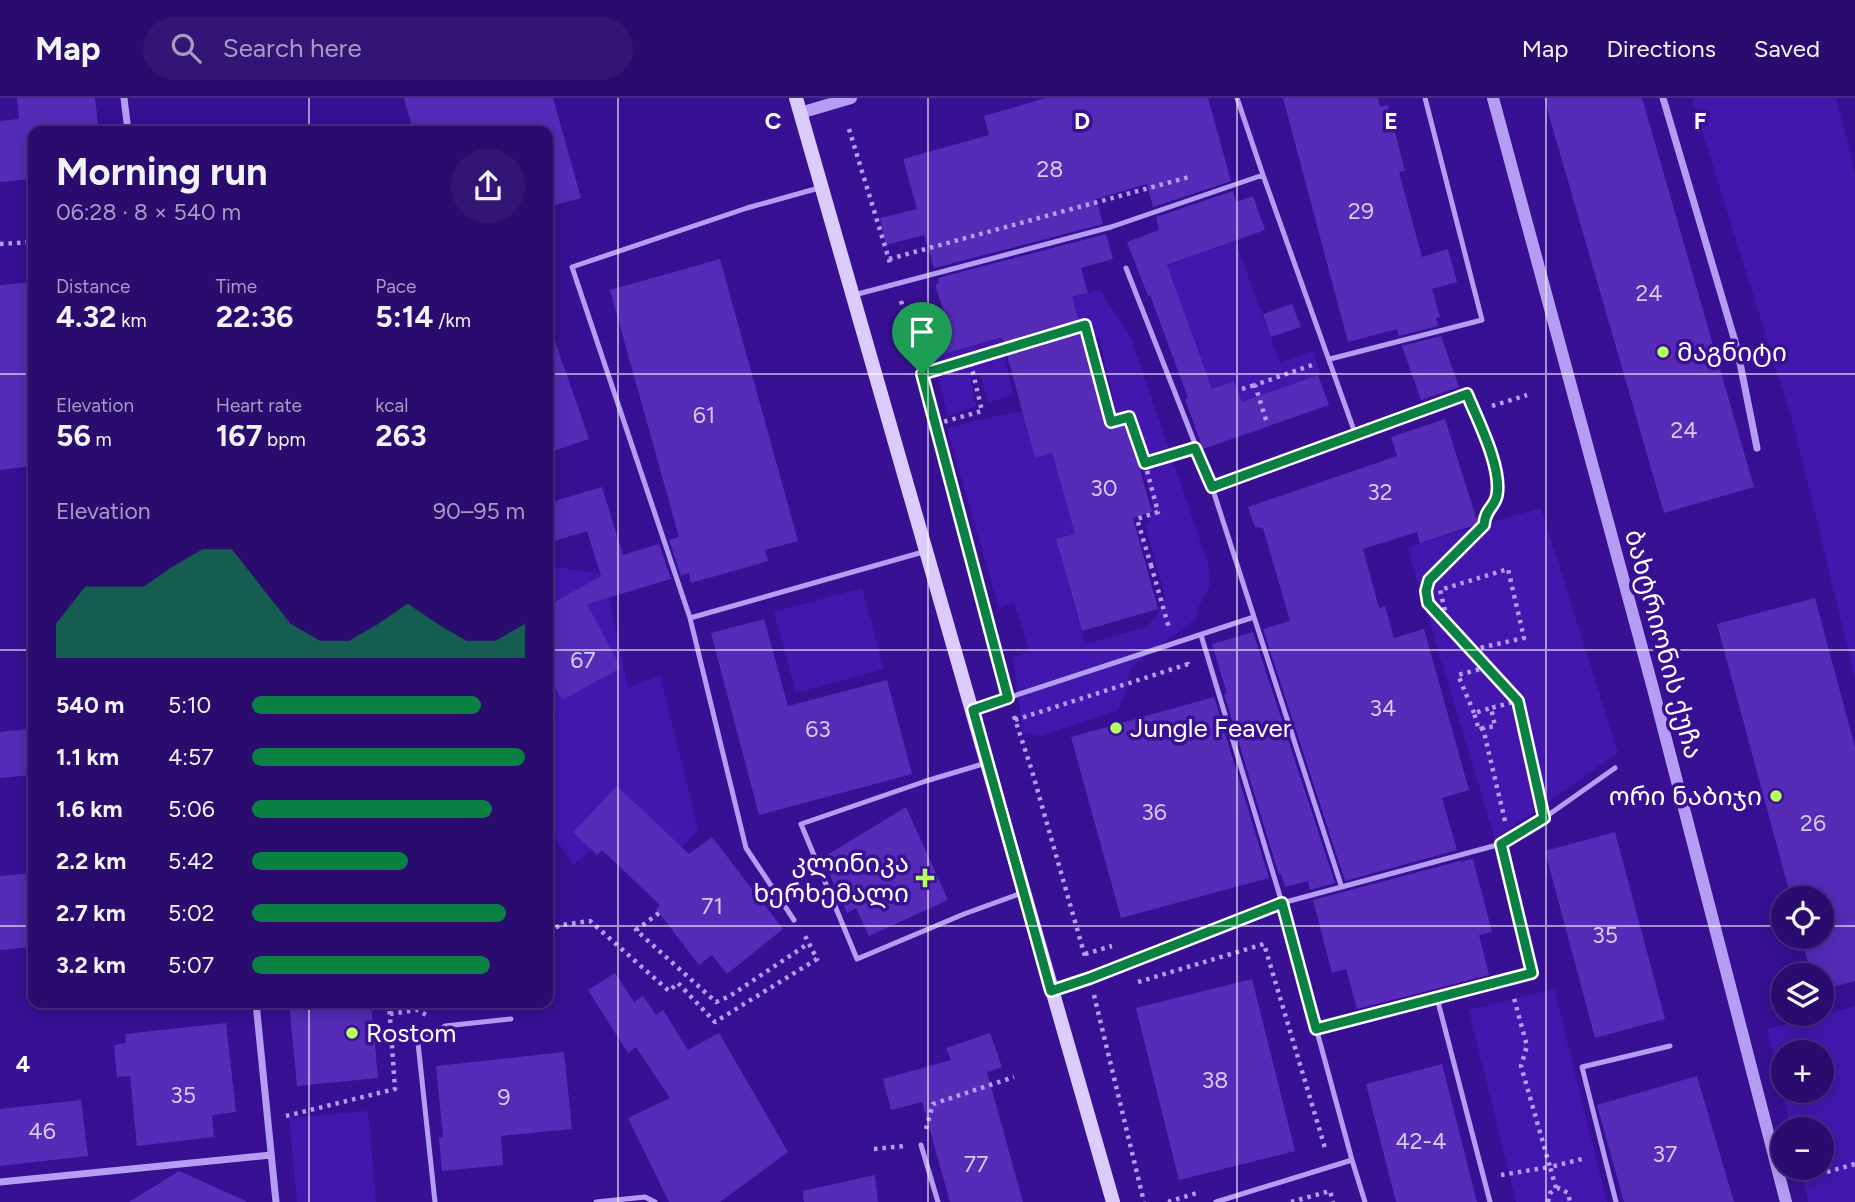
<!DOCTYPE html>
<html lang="en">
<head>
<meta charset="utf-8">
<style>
  body { margin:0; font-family:Figtree,"Noto Sans Georgian",sans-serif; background:#321574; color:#f1f3f6; height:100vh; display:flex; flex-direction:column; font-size:26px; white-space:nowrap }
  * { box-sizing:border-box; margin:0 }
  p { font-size:23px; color:#a59bc3 }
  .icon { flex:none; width:38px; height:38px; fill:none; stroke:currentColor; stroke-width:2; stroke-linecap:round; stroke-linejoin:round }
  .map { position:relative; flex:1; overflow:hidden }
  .panel { position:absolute; left:28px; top:28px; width:525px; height:882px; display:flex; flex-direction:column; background:#2a0c6f; border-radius:14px; box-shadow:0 4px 18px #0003,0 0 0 2px #462c82 }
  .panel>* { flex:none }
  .tools { position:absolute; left:1771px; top:788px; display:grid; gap:14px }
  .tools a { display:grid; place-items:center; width:63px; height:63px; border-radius:50%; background:#2a0c6f; box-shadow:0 4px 18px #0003,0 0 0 2px #462c82; font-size:35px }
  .pin { position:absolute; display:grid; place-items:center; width:60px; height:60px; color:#fff; margin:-72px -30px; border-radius:50% 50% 50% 0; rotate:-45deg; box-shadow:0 0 7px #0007 }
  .pin .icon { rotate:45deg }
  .round { display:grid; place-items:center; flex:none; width:74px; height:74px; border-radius:37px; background:#321574 }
  .overview { display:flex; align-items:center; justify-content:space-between; height:119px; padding:0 28px }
  h1 { font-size:38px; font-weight:700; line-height:52px }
  .metrics { display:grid; grid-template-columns:repeat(3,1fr); gap:10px; height:119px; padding:7px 28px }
  .metrics div { display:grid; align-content:center }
  .metrics b { font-size:30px; font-weight:700 }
  .metrics small { font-size:19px; font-weight:400 }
  .metrics p { font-size:19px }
  .chart { height:196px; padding:14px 28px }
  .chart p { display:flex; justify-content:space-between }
  .chart svg { width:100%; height:126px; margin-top:7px; fill:#0b8043; opacity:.7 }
  ul { padding:0 28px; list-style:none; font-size:23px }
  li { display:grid; grid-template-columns:112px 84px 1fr; align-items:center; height:52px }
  li i { height:18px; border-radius:9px; background:#0b8043 }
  header { display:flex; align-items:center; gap:42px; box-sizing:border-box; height:98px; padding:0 35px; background:#2a0c6f; border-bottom:2px solid #462c82 }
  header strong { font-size:33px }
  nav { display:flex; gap:38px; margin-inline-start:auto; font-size:24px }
  .search { width:490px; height:63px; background:#321574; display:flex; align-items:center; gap:18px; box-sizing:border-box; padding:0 24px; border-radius:38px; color:#a59bc3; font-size:26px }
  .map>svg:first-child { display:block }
  .green { fill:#4317ae; fill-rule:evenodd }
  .building { fill:#552bb8 }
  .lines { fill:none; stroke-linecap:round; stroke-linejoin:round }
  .path { stroke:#b69df4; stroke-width:4.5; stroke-dasharray:3.5 5; stroke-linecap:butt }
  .service { stroke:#b69df4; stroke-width:5 }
  .minor { stroke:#b69df4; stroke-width:7 }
  .tertiary { stroke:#b69df4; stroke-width:12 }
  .secondary { stroke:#dbccfd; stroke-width:14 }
  .route-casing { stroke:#fff; stroke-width:14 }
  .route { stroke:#0b8043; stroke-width:9 }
  .grid { fill:none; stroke:#fff; stroke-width:2; stroke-opacity:0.55 }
  .poi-dot { fill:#b7ff5f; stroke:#381094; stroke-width:2.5 }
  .labels { text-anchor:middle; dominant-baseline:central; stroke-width:7; stroke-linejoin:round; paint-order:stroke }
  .number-label { font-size:23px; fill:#d4caed }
  .poi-label { font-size:26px; fill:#fff; stroke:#381094; text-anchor:start }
  .street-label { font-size:26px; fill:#fff; stroke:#381094 }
  .grid-label { font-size:23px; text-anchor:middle; font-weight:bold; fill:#fff; stroke:#381094; stroke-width:7; stroke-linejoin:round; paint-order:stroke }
</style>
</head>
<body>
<header>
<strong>Map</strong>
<div class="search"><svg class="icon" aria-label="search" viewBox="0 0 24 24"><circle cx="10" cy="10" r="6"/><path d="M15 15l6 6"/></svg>Search here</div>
<nav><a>Map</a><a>Directions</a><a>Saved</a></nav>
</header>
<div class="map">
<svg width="1855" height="1104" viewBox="0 0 1855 1104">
  <rect width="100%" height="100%" fill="#381094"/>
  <!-- green -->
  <path class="green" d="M1692,0H1836L1855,75V580L1794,328Z
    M1235,143L1280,265L1313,253L1320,276L1273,293L1252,334L1234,283L1212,291L1167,168Z
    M1100,192L1131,240L1208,466L1210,487L1198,510L1197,520L1131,569L1126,592L1118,612L1040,638L1023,635L1013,560L1030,554L1014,505L999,510L947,330L1010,315L1023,314L1035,359L1052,355L1075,436L1057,442L1084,546L1146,529L1156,519L1165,498L1146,429L1153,413L1151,399L1126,318L1122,315H1116L1100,242L1079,233L1004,257L1013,296L988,305L981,277L970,278L976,308L948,318L935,269L939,258L980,246L975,227Z
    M1541,410L1618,655L1495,741L1407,449Z
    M556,469L604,477L628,590L660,577L698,732L680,751L637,711L573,767L548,729V623L556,616L548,591V474Z
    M862,490L884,571L796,595L774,514Z
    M1554,891L1607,1104H1516L1469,912Z
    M1855,908V1104H1808L1800,1069H1822V1031H1791L1767,931ZM1783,954H1822V992H1783Z
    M368,1013L376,1104H297L289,1020Z"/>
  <!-- building -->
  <path class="building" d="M17,0H95L99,33H33V81L0,84V23L19,21Z
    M404,0H553L581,100L548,109V33H413Z
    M1046,0H1208L1231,83L1153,109L1147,86L1096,101L1103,126L934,170L924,137L886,147L880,120L917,111L903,61L989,37L984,18Z
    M1283,0H1378L1380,9L1388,7L1405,73L1399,74L1422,159L1448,151L1457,184L1432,191L1440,219L1436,220L1438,228L1399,238L1397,231L1348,244Z
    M1544,0H1642L1754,389L1664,415Z
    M1233,93L1236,104L1253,98L1265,132L1167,167L1212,291L1234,283L1242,304L1318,277L1329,307L1203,351L1185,301L1188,300L1150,197L1148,198L1127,144L1159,132L1156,119Z
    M1106,136L1113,161L1081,170L1088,195L1072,199L1108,327L1126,322L1152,414L1133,420L1158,511L1082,533L1056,441L1075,436L1052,355L1035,360L1002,239L924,262L915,235L947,225L935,186L939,185L938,180Z
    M720,161L798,443L765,452L768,463L691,485L689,475L681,478L669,442L679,439L610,192Z
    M33,184V368L0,372V187Z
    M1292,206L1301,229L1271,239L1263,216Z
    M552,234L589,341L548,355V235Z
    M1441,238L1459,289L1421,302L1402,248Z
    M1445,321L1478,426L1420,445L1417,434L1363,451L1379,510L1385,508L1394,540L1424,531L1469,692L1442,700L1457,752L1345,783L1263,531L1290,523L1263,430L1255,429L1248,409L1397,358L1391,339Z
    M602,389L623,457L659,446L671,481L587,506L621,570L562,602L548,577V508L601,478L587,433L548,445V405Z
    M1815,500L1855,649V883L1822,892V877H1811L1801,838H1822V800H1791L1717,526Z
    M764,521L788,608L887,582L912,676L759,717L711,535Z
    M1253,534L1335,785L1310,792L1308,783L1285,789L1281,776L1279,777L1224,596H1227L1212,546Z
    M1214,599L1269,780L1121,820L1071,639Z
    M28,631L32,677L0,680V634Z
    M617,688L689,756L712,739L783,831L727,876L712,857L699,867L656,811L660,807L602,752L597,757L573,734Z
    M906,709L948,802L869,838L856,810L847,815L822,760Z
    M1615,734L1665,921L1595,940L1545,753Z
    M1473,761L1492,834L1479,837L1489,877L1357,911L1346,871L1332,875L1313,802L1460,763V764Z
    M33,775V849L0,852V778Z
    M615,875L634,904L643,898L656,917L663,912L688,952L719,935L788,1054L720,1104H669L628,1020L670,1000L636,949L628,955L588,892Z
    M1252,881L1295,1053L1179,1082L1136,910Z
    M289,905H371L378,980L297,988Z
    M226,925L236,1014L212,1017L214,1039L137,1048L130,978L117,979L114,947L126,945L125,936Z
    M990,935L1002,969L987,974L1023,1104H950L922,1004L891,1012L883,981L951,962L946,950Z
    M564,954L572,1031L501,1038L503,1067L442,1073L439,1040L443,1039L436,968Z
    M1442,966L1477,1104H1396L1366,986Z
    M1697,978L1734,1104H1624L1597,1007Z
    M81,1002L88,1058L0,1068V1011Z
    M179,1073L248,1104H129Z
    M875,1077L878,1104H804L803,1093Z"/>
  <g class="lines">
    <!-- path -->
    <path class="path" d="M849,31L891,168
      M0,146L33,144
      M889,161L1189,79
      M901,203L936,326L1003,583
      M922,276L1085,227L1099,278
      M1095,280L1099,278L1111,324L1129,319L1145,365L1158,414L1137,421L1151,467L1146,469
      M1242,291L1255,287
      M1492,308L1527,297
      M1266,322L1255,287L1312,267
      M936,326L982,313L970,262
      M1139,366L1178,355
      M1497,394C1497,407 1485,411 1484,427L1429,483L1426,493L1428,505L1518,603L1540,701
      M1151,467L1169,530
      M1449,529L1440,492L1508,471L1524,540L1470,552
      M1474,615L1458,577L1488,569
      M1014,618L1032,673L1086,862
      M1015,622L1188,566L1189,569
      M1483,630L1479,632L1474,615L1491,610
      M1505,723L1483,630L1495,628L1491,610L1518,603
      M659,815L636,832L716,904L730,898L809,845
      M548,833L561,827L590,823L669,893L678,885L715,924L817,861L804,836
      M1085,856L1112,848
      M1138,884L1264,846L1325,1050
      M1094,897L1144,1104
      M390,916L418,912L426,917
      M286,1018L395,991L389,905
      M926,1031L933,1006L1014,979
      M874,1051L905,1048
      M1827,1074L1855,1066
      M1501,1077L1550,1069L1521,968L1527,948L1514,900
      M1556,1090L1550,1069L1586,1060
      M1168,1104L1200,1094
      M1291,1104L1330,1093L1333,1104
      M1548,1104L1550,1095L1559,1090L1568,1095L1570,1104"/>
    <!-- service -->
    <path class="service" d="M1126,170L1212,389
      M854,197L1111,129L1263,77L1237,0
      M1330,261L1482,222L1425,0
      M1356,338L1467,296L1497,375
      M1254,519L1341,787
      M690,520L572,169L747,110L819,90
      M1201,537L1282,805L1501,746L1544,720L1615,670
      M974,611L1254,519L1212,389L1356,338L1263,77
      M986,665L926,683L801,726L857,861L964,816L1022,795
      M794,822L746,750L690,520L923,454
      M1054,892L1089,880L1282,805L1352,1062
      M1437,900L1490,1104
      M1316,931L1532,875L1501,746
      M921,1047L938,1104
      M435,1104L418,945L445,928L511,921
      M596,1104L645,1099L655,1104
      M1216,1104L1352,1062L1365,1104
      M1616,1104L1582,969L1670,948"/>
    <!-- minor -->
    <path class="minor" d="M124,0L128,33
      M1663,0L1737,250L1757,350
      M256,905L276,1104
      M0,1084L271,1057"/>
    <!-- tertiary -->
    <path class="tertiary" d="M1493,0L1652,587L1786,1104
      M800,15L851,0"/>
    <!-- secondary -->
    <path class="secondary" d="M796,0L1113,1104"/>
  </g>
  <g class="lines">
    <defs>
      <path id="route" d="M1085,227L1111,324L1129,319L1145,365L1195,350L1212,389L1467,296C1478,323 1502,369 1497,397C1495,409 1485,411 1484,427L1429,482L1426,493L1428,505L1518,603L1544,720L1501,746L1532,875L1316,931L1282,805L1090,880L1051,893L973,612L1008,600L922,276Z"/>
    </defs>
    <!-- route casing -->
    <use href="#route" class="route-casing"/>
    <!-- route -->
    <use href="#route" class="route"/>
  </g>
  <!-- grid -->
  <path class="grid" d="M309,0V33M618,0V1104M928,0V1104M1237,0V1104M1546,0V1104M0,276H33M548,276H1855M0,552H33M548,552H1855M0,828H33M548,828H1783M1822,828H1855M309,905V1104"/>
  <!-- markers -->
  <g class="poi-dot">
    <circle cx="1663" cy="254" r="7"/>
    <circle cx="1116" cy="630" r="7"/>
    <circle cx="1776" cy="698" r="7"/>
    <path d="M921.5 769.5h7v7h7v7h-7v7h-7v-7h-7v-7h7z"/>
    <circle cx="352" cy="935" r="7"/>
  </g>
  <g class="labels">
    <!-- number labels -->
    <g class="number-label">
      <text x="1050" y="71">28</text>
      <text x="1361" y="113">29</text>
      <text x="1649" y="195">24</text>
      <text x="704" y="317">61</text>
      <text x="1684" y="332">24</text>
      <text x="1104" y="390">30</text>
      <text x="1380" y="394">32</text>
      <text x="583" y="562">67</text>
      <text x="1383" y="610">34</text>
      <text x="818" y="631">63</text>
      <text x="1154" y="714">36</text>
      <text x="1813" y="725">26</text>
      <text x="712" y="808">71</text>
      <text x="1605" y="837">35</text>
      <text x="1215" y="982">38</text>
      <text x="183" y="997">35</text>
      <text x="504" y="999">9</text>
      <text x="42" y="1033">46</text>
      <text x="1421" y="1043">42-4</text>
      <text x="1665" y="1056">37</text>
      <text x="976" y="1066">77</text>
    </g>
    <!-- poi labels -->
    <g class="poi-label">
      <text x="1677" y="254">მაგნიტი</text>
      <text x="1130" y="630">Jungle Feaver</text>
      <text x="1762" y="698" text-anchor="end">ორი ნაბიჯი</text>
      <text x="909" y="765" text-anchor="end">კლინიკა<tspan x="909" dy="30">ხერხემალი</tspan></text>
      <text x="366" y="935">Rostom</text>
    </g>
    <!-- street labels -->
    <g class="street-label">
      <text transform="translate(1664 546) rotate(75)">ბახტრიონის ქუჩა</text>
    </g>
  </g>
  <g class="grid-label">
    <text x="773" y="31">C</text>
    <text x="1082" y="31">D</text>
    <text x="1391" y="31">E</text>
    <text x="1700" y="31">F</text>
    <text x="23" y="974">4</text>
  </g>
</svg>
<div class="tools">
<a><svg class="icon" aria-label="locate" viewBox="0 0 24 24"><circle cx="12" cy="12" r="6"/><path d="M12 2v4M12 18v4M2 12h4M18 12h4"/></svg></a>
<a><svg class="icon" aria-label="layers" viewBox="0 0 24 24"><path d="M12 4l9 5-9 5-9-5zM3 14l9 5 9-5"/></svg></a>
<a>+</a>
<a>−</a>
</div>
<div class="pin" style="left:922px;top:276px;background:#1e9e55"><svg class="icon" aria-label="arrive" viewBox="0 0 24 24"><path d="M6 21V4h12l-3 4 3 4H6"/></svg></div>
<section class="panel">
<div class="overview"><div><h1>Morning run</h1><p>06:28 · 8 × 540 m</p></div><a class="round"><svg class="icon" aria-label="share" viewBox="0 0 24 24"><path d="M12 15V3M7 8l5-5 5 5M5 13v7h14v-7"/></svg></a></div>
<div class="metrics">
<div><p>Distance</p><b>4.32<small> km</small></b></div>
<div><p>Time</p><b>22:36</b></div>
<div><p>Pace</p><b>5:14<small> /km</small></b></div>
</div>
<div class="metrics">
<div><p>Elevation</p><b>56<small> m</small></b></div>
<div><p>Heart rate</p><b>167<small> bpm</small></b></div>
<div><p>kcal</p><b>263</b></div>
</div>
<div class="chart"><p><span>Elevation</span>90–95 m</p>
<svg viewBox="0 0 160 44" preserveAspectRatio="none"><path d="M0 44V32L10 19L20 19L30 19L40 12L50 6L60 6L70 19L80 32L90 38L100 38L110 32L120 25L130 32L140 38L150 38L160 32V44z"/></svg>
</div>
<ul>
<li><b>540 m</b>5:10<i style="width:84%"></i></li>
<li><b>1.1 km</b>4:57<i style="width:100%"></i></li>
<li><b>1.6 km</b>5:06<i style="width:88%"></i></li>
<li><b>2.2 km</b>5:42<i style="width:57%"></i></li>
<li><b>2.7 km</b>5:02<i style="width:93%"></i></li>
<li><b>3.2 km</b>5:07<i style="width:87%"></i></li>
</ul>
</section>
</div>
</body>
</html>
